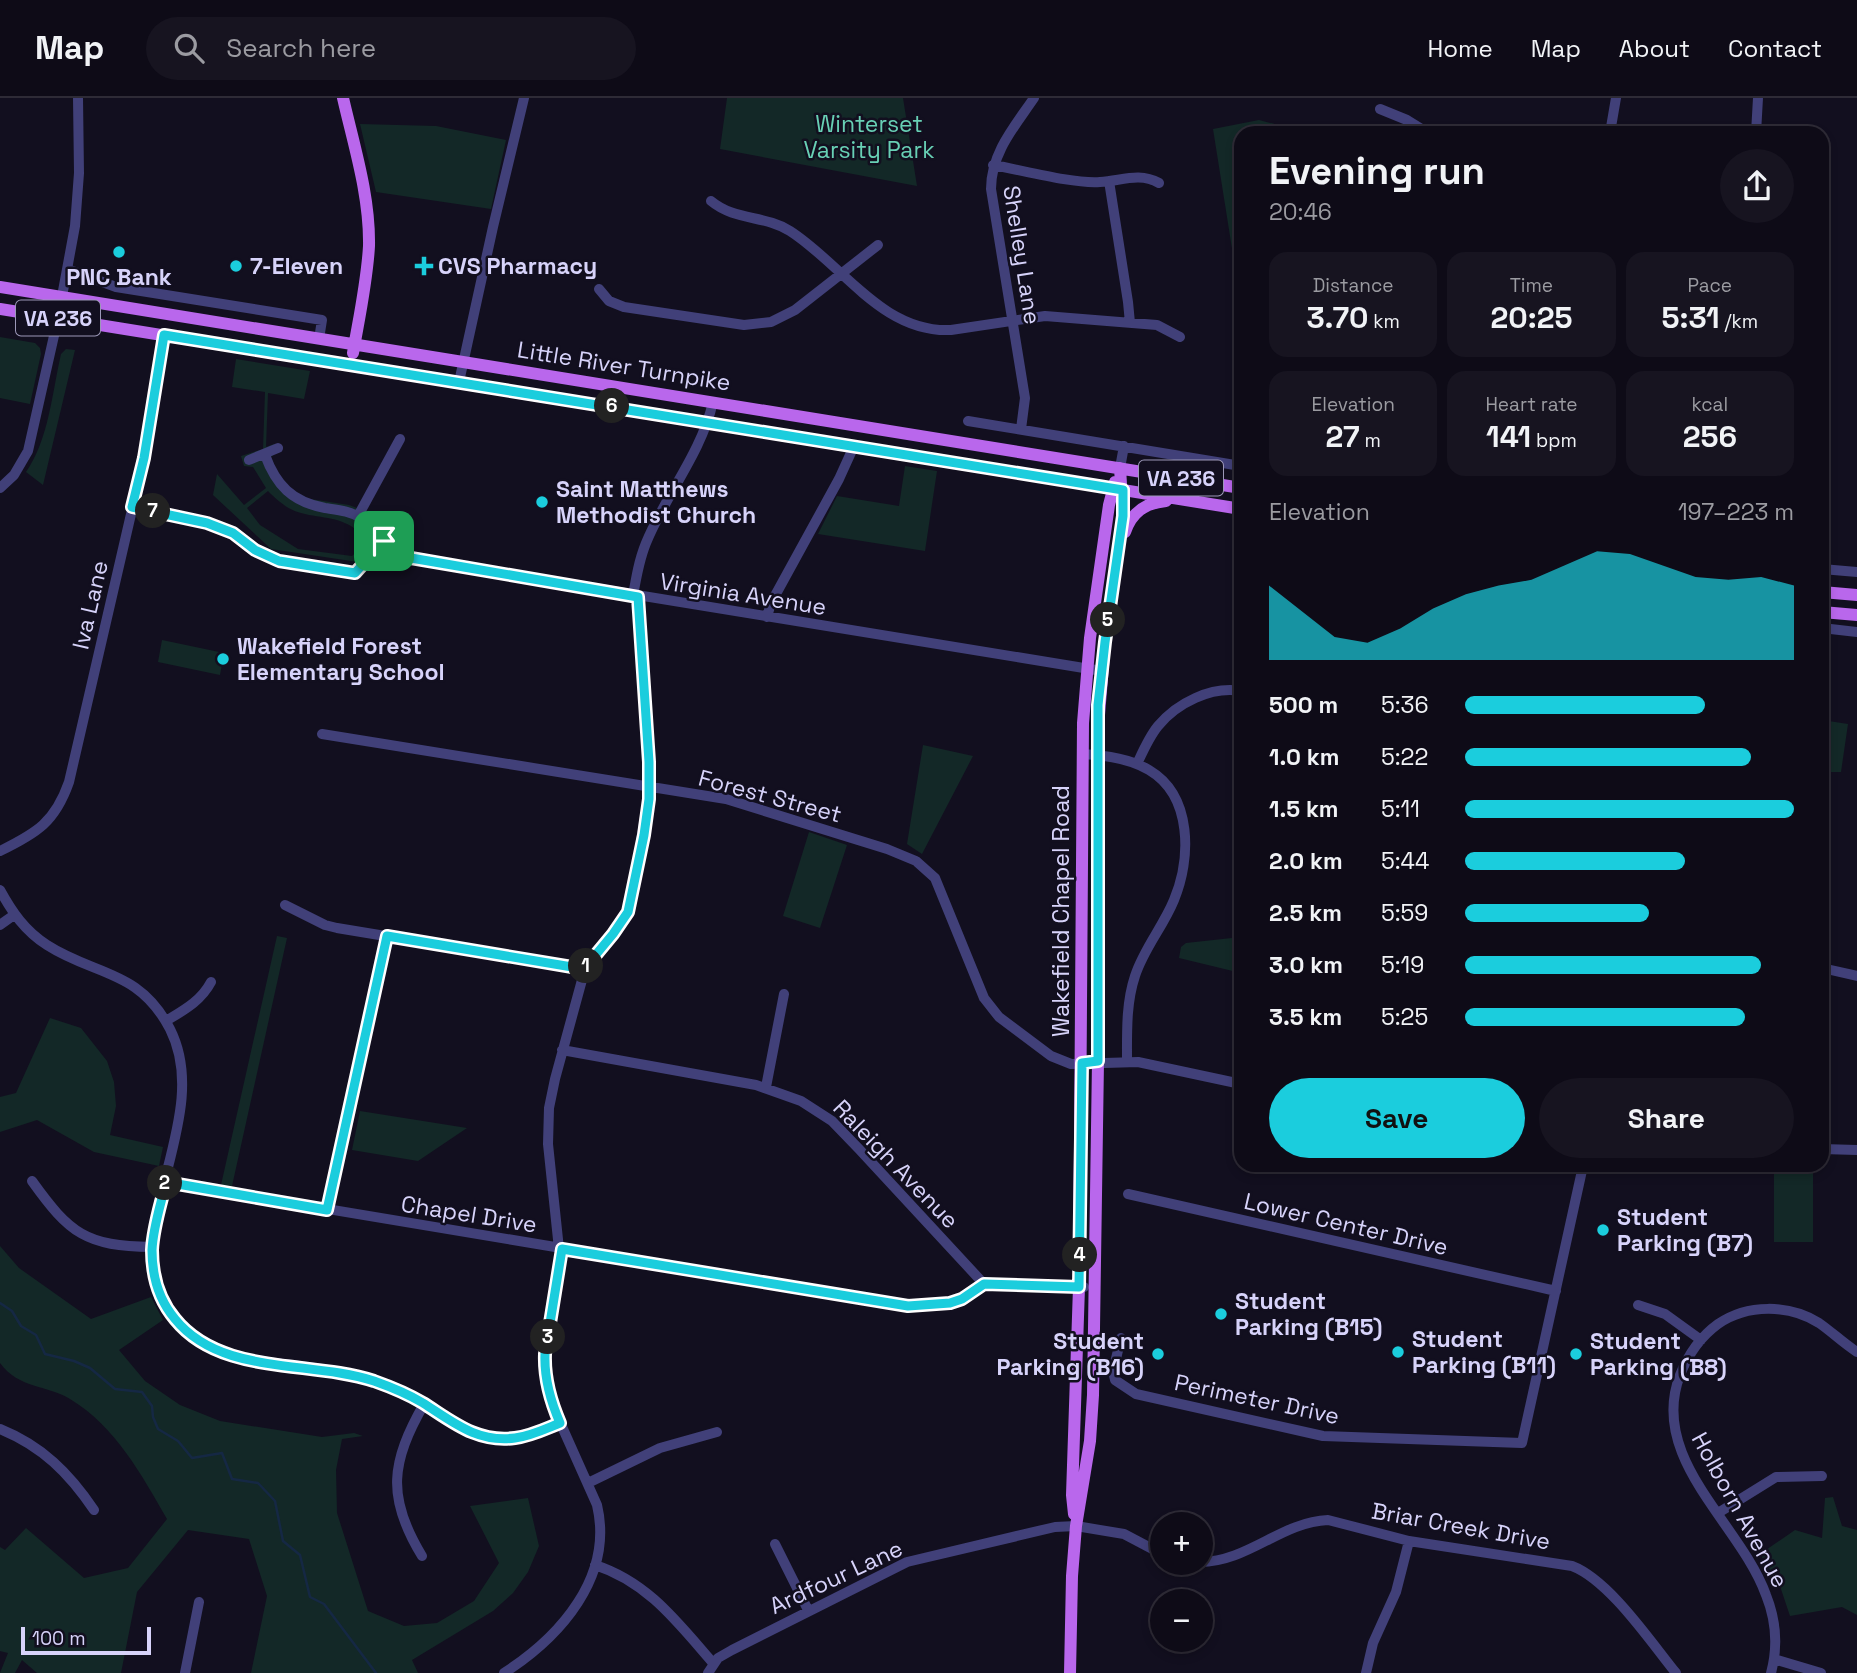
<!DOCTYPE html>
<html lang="en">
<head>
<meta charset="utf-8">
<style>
  body { margin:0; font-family:"Space Grotesk",sans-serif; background:#171420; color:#f1f3f6; height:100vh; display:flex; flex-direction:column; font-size:26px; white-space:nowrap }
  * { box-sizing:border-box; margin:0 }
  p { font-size:23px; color:#9b9ba1 }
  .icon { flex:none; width:38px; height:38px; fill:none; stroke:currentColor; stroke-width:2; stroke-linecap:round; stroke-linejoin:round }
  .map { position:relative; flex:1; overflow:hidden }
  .side { position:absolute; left:1234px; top:28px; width:595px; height:1046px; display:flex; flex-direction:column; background:#0e0b17; border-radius:21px; box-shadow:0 4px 10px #0003,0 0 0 2px #2e2b36 }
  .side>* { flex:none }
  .buttons { position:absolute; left:1150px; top:1414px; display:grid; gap:14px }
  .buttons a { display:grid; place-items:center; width:63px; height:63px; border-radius:50%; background:#0e0b17; box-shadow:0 4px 10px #0003,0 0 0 2px #2e2b36; font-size:35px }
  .scale { position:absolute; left:21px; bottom:18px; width:130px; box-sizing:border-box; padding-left:7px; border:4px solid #d7d3fa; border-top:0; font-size:19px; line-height:24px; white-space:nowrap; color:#d7d3fa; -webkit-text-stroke:5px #120f1f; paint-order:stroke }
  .pin { position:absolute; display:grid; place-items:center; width:60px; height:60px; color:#fff; margin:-30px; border-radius:14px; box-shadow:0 4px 10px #0006 }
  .km { position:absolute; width:35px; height:35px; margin:-18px; border-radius:50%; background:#222; color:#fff; font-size:19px; line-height:35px; text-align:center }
  .round { display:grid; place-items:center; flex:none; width:74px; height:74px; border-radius:37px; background:#171420 }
  .headline { display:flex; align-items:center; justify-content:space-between; height:119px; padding:0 35px }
  h1 { font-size:38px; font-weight:700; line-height:52px }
  .stats { display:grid; grid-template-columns:repeat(3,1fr); gap:10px; height:119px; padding:7px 35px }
  .stats div { display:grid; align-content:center; border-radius:18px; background:#171420; text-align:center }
  .stats b { font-size:30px; font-weight:700 }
  .stats small { font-size:19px; font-weight:400 }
  .stats p { font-size:19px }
  .chart { height:196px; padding:14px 35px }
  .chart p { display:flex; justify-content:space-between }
  .chart svg { width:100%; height:126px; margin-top:7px; fill:#1bcddd; opacity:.7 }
  .action { display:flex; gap:14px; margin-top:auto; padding:14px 35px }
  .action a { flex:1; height:80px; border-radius:42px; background:#1bcddd; color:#111; font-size:28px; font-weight:700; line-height:80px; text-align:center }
  .action a+a { background:#171420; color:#f1f3f6 }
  ul { padding:0 35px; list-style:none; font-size:23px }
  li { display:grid; grid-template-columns:112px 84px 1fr; align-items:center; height:52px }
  li i { height:18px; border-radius:9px; background:#1bcddd }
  header { display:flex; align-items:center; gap:42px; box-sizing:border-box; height:98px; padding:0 35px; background:#0e0b17; border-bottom:2px solid #2e2b36 }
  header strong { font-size:33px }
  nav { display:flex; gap:38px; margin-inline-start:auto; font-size:24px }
  .search { width:490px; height:63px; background:#171420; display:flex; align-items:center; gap:18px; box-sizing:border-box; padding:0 24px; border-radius:38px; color:#9b9ba1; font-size:26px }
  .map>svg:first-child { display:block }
  .green { fill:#132827 }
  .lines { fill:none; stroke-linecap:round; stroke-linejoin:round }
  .stream { stroke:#152844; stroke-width:2.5 }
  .minor { stroke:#414079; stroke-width:10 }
  .major { stroke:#b967ec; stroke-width:12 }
  .route-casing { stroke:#fff; stroke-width:14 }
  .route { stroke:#1bcddd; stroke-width:9 }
  .poi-dot { fill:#1bcddd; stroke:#120f1f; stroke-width:2.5 }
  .labels { text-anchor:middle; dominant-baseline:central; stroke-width:5; stroke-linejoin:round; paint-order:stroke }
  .shield { fill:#120f1f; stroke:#9c98b8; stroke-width:2 }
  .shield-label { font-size:21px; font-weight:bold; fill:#d7d3fa }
  .park-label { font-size:23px; fill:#68d0b5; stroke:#120f1f }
  .street-label { font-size:23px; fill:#d7d3fa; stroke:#120f1f }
  .poi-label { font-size:23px; font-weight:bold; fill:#d7d3fa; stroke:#120f1f; text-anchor:start }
</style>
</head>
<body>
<header>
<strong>Map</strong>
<div class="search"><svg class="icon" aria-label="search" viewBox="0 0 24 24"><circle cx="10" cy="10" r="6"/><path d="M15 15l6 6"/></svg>Search here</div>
<nav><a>Home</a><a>Map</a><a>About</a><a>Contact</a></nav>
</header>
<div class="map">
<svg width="1857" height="1575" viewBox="0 0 1857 1575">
  <rect width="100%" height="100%" fill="#120f1f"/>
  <!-- green -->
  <path class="green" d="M727,0H903L917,88L720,51Z
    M1259,22L1309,35H1241V207L1213,31Z
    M360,26L436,28L506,42L491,111L376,94Z
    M0,239L35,245L40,250L41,256L30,306L0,300Z
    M66,251L75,252L43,387L26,374C49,341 52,295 61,256Z
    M236,261L310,273L304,301L268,295L266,349L274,346L277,354L271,359L281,384L304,400L349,407L357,410L373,423L365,427L359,434C341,418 323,421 301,415C288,412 277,402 268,393L247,410L260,427L298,451L352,458L358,452L364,461L371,466L271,451L213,397L217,376L244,407L266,390L253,369L244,368L241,358L263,351L265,294L232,289Z
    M905,368L937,373L925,453L818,436L837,398L899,408Z
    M162,542L224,555L220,577L158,564Z
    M1822,622L1848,626L1841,674H1830L1822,667Z
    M923,647L973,658L922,756L907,746Z
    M809,734L847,747L820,830L783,818Z
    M277,838L287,840L232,1088L221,1087Z
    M1241,839V875L1179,860L1181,849L1186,845Z
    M50,920L81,930L107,963L114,984L116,1008L110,1037L163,1049L159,1068L94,1054L37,1022L0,1034V999L16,995Z
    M360,1013L467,1030L418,1063L352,1052Z
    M1774,1068H1813V1144H1774Z
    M0,1148L19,1170L91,1221L151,1199L163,1222L119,1252L145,1283L180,1307L220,1323L322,1339L354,1335L363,1338L342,1341L336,1372L337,1415L368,1513L404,1528L437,1525L474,1503L499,1465L470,1408L528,1400L539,1448L528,1474L513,1495L493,1513L412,1562L418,1575H251L267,1498L249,1441L188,1432L137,1494L121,1575H37L22,1562L15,1575H0L8,1555L0,1553V1449L5,1452L26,1430L84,1480L128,1470L167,1421C141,1376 116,1329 70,1301C48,1287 19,1291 0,1265Z
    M1833,1399L1842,1428L1857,1432V1517L1842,1509L1790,1518L1780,1488L1760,1456L1795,1432L1822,1440L1825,1400Z"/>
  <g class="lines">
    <!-- stream -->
    <path class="stream" d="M0,1205L12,1213L21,1228L36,1237L45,1256L74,1263L90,1270L115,1291L142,1294L152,1308L153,1319L158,1331L178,1343L192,1360L222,1355L232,1381L258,1385L275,1403L283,1443L300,1457L310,1499L324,1506L376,1575"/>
    <!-- minor -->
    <path class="minor" d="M1380,11L1407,22L1428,35
      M1610,35L1616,0
      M1756,35L1758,0
      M993,67C1022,72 1073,86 1100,84C1121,83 1139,74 1159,85
      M1109,83L1128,204L1130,225
      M711,103C735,123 765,117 790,133C843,167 882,235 951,232L1045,218L1157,227L1180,239
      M67,171L116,189L322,222L319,241
      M599,191L609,203L624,209L744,227L771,224L795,212L878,147
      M459,284L493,129L524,0
      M968,323L1241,368
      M1021,331L1025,300L991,91C991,55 1015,28 1034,0
      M265,357C276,387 292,404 325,410C338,412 350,413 361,420C380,433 389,452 411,460L1102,573
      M249,362L278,350
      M1120,370L1124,348
      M0,390L14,377L28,353L58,220L75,128L79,75L78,0
      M132,409L207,425L233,435L255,452L279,463L354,475L384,443
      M358,418L400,341
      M1822,471L1857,474
      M633,498C636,480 639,462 646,445C666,396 701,356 713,304
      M767,519L771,505L839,381L854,348
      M1822,530L1857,534
      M322,636L726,701L887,751L916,763L935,780L984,900L999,919L1051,958L1071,966L1138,964L1241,986
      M1082,656C1104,657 1129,660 1149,672C1193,698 1191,761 1174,802C1163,829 1144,850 1135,878C1126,905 1127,934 1127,963
      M1137,666C1143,653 1149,639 1158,628C1177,605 1211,588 1241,593
      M0,753C37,735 55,724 69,684L144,360L164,237
      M0,792C12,814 25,833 47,847C95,878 139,871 170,931C217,1024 108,1141 175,1221C186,1235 199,1246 216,1253C231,1259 247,1261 262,1263C300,1269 340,1271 377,1284C456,1312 466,1366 560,1325
      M285,807L325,827L337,830L585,871
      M0,827L14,817
      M1822,870L1857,878
      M166,923C184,912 201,903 211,884
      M562,952L756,987L801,1003L832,1023L859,1051L984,1186
      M766,989L784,896
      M1822,1051L1857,1052
      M32,1083C70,1136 86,1148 152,1149
      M166,1084L908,1208L950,1205L962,1201L984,1186L1084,1189
      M1128,1096L1556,1193
      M327,1112L387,838
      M559,1151L548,1046L549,1010L555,981L585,871L621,826L631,804L648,701L649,664L638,499
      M1638,1207L1665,1216L1701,1242
      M1121,1240L1113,1273L1115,1282L1136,1296L1323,1338L1522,1345L1583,1068
      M0,1331C42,1348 69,1375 94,1412
      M588,1385L660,1350L717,1334
      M1718,1415L1776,1379L1822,1378
      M775,1446L808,1512
      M422,1458C386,1399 391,1364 424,1306
      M1200,1464C1248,1464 1281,1424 1328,1422L1409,1443L1572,1468C1609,1482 1650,1543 1676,1575
      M595,1467C648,1484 678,1525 713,1565
      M1774,1561L1821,1575
      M185,1575L199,1504
      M504,1575C560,1539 614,1479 597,1407L551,1304C537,1254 554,1201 562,1151
      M708,1575L718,1560L732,1552L907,1464L1055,1429L1076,1428L1124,1436L1162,1456
      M1366,1575L1373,1545L1396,1494L1409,1443
      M1771,1575C1778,1549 1776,1522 1766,1497C1740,1425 1648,1361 1680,1277C1688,1257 1700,1239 1718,1226C1747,1206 1789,1206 1819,1225C1832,1234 1843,1245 1857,1254"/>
    <!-- major -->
    <path class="major" d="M343,0C354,48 370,98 369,148C367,184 359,220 353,255
      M0,189L1241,390
      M0,211L1241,411
      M1125,434C1132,414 1145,405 1166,403
      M1822,494L1857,497
      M1822,514L1857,517
      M1074,1416L1072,1397L1079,1189L1083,625L1090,540L1109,407L1115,384
      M1070,1575L1072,1478L1076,1428L1090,1343L1093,1297L1098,963V629L1105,544L1123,418L1120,370"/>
  </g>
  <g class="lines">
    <defs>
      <path id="route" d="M164,237L1123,392V418L1105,544L1098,607V963L1082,965L1079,1189L984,1186L962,1201L950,1205L908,1208L562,1151L545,1256C544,1281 550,1302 560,1325C545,1331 531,1338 515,1340C477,1345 453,1324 423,1305C408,1296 391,1289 374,1283C310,1262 221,1278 175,1221C159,1202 152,1178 152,1152C153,1129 161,1106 166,1084L327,1112L387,838L584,871L613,836L628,814L644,737L649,701V664L638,499L411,460L392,451L384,443L355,475L279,463L255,452L233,435L207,425L132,409L144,360Z"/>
    </defs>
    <!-- route casing -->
    <use href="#route" class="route-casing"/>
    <!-- route -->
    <use href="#route" class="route"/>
  </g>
  <!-- markers -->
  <g class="poi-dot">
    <circle cx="119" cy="154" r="7"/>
    <circle cx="236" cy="168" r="7"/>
    <path d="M420.5 157.5h7v7h7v7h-7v7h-7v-7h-7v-7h7z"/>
    <circle cx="542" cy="404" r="7"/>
    <circle cx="223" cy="561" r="7"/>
    <circle cx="1603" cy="1132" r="7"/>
    <circle cx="1221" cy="1216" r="7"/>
    <circle cx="1398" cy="1254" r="7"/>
    <circle cx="1158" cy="1256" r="7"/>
    <circle cx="1576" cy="1256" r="7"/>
  </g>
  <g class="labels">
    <!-- shield labels -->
    <g class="shield">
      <rect x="16" y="202.5" width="84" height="35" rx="5"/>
      <rect x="1139" y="362.5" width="84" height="35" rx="5"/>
    </g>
    <g class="shield-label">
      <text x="58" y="220">VA 236</text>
      <text x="1181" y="380">VA 236</text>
    </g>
    <!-- park labels -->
    <g class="park-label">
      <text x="869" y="26">Winterset<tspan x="869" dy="26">Varsity Park</tspan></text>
    </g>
    <!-- street labels -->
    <g class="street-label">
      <text transform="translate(1022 157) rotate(81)">Shelley Lane</text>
      <text transform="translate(624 268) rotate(9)">Little River Turnpike</text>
      <text transform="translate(743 496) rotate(9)">Virginia Avenue</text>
      <text transform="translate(90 507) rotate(-77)">Iva Lane</text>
      <text transform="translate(770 698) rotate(15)">Forest Street</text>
      <text transform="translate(1061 813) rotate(-90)">Wakefield Chapel Road</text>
      <text transform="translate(896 1066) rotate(46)">Raleigh Avenue</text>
      <text transform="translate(469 1116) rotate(9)">Chapel Drive</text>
      <text transform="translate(1346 1126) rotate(13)">Lower Center Drive</text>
      <text transform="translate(1257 1301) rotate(12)">Perimeter Drive</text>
      <text transform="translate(1740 1412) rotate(61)">Holborn Avenue</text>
      <text transform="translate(1461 1428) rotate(10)">Briar Creek Drive</text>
      <text transform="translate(836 1479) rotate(-25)">Ardfour Lane</text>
    </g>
    <!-- poi labels -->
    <g class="poi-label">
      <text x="250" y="168">7-Eleven</text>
      <text x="438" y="168">CVS Pharmacy</text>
      <text x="119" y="179" text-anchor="middle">PNC Bank</text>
      <text x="556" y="391">Saint Matthews<tspan x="556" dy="26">Methodist Church</tspan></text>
      <text x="237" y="548">Wakefield Forest<tspan x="237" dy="26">Elementary School</tspan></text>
      <text x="1617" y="1119">Student<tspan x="1617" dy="26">Parking (B7)</tspan></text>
      <text x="1235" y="1203">Student<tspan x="1235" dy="26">Parking (B15)</tspan></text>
      <text x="1412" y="1241">Student<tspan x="1412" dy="26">Parking (B11)</tspan></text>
      <text x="1144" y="1243" text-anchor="end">Student<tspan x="1144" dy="26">Parking (B16)</tspan></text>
      <text x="1590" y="1243">Student<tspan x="1590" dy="26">Parking (B8)</tspan></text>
    </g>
  </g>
</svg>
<div class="buttons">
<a>+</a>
<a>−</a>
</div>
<div class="scale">100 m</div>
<div class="pin" style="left:384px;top:443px;background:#1e9e55"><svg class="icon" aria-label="arrive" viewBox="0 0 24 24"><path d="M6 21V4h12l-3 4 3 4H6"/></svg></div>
<b class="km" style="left:586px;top:868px">1</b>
<b class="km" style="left:165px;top:1085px">2</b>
<b class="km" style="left:548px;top:1239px">3</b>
<b class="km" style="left:1080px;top:1157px">4</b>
<b class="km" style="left:1108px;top:522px">5</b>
<b class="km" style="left:612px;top:308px">6</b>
<b class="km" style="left:153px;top:413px">7</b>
<section class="side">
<div class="headline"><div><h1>Evening run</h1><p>20:46</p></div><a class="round"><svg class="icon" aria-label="share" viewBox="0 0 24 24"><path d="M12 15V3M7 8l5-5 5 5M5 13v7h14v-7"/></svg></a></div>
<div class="stats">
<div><p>Distance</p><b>3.70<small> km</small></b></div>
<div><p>Time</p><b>20:25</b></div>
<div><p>Pace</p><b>5:31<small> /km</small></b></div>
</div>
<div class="stats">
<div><p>Elevation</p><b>27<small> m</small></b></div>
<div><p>Heart rate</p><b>141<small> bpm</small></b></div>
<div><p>kcal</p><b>256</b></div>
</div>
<div class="chart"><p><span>Elevation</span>197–223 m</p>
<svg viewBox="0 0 160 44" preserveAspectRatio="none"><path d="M0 44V18L10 27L20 36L30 38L40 33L50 26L60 21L70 18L80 16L90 11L100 6L110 7L120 11L130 15L140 16L150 15L160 18V44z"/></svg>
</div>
<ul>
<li><b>500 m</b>5:36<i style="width:73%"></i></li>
<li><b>1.0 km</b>5:22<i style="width:87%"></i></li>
<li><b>1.5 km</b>5:11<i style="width:100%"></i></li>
<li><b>2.0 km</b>5:44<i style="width:67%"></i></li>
<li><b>2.5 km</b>5:59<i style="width:56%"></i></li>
<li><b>3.0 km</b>5:19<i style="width:90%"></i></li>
<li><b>3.5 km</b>5:25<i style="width:85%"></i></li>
</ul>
<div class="action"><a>Save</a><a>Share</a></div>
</section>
</div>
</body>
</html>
